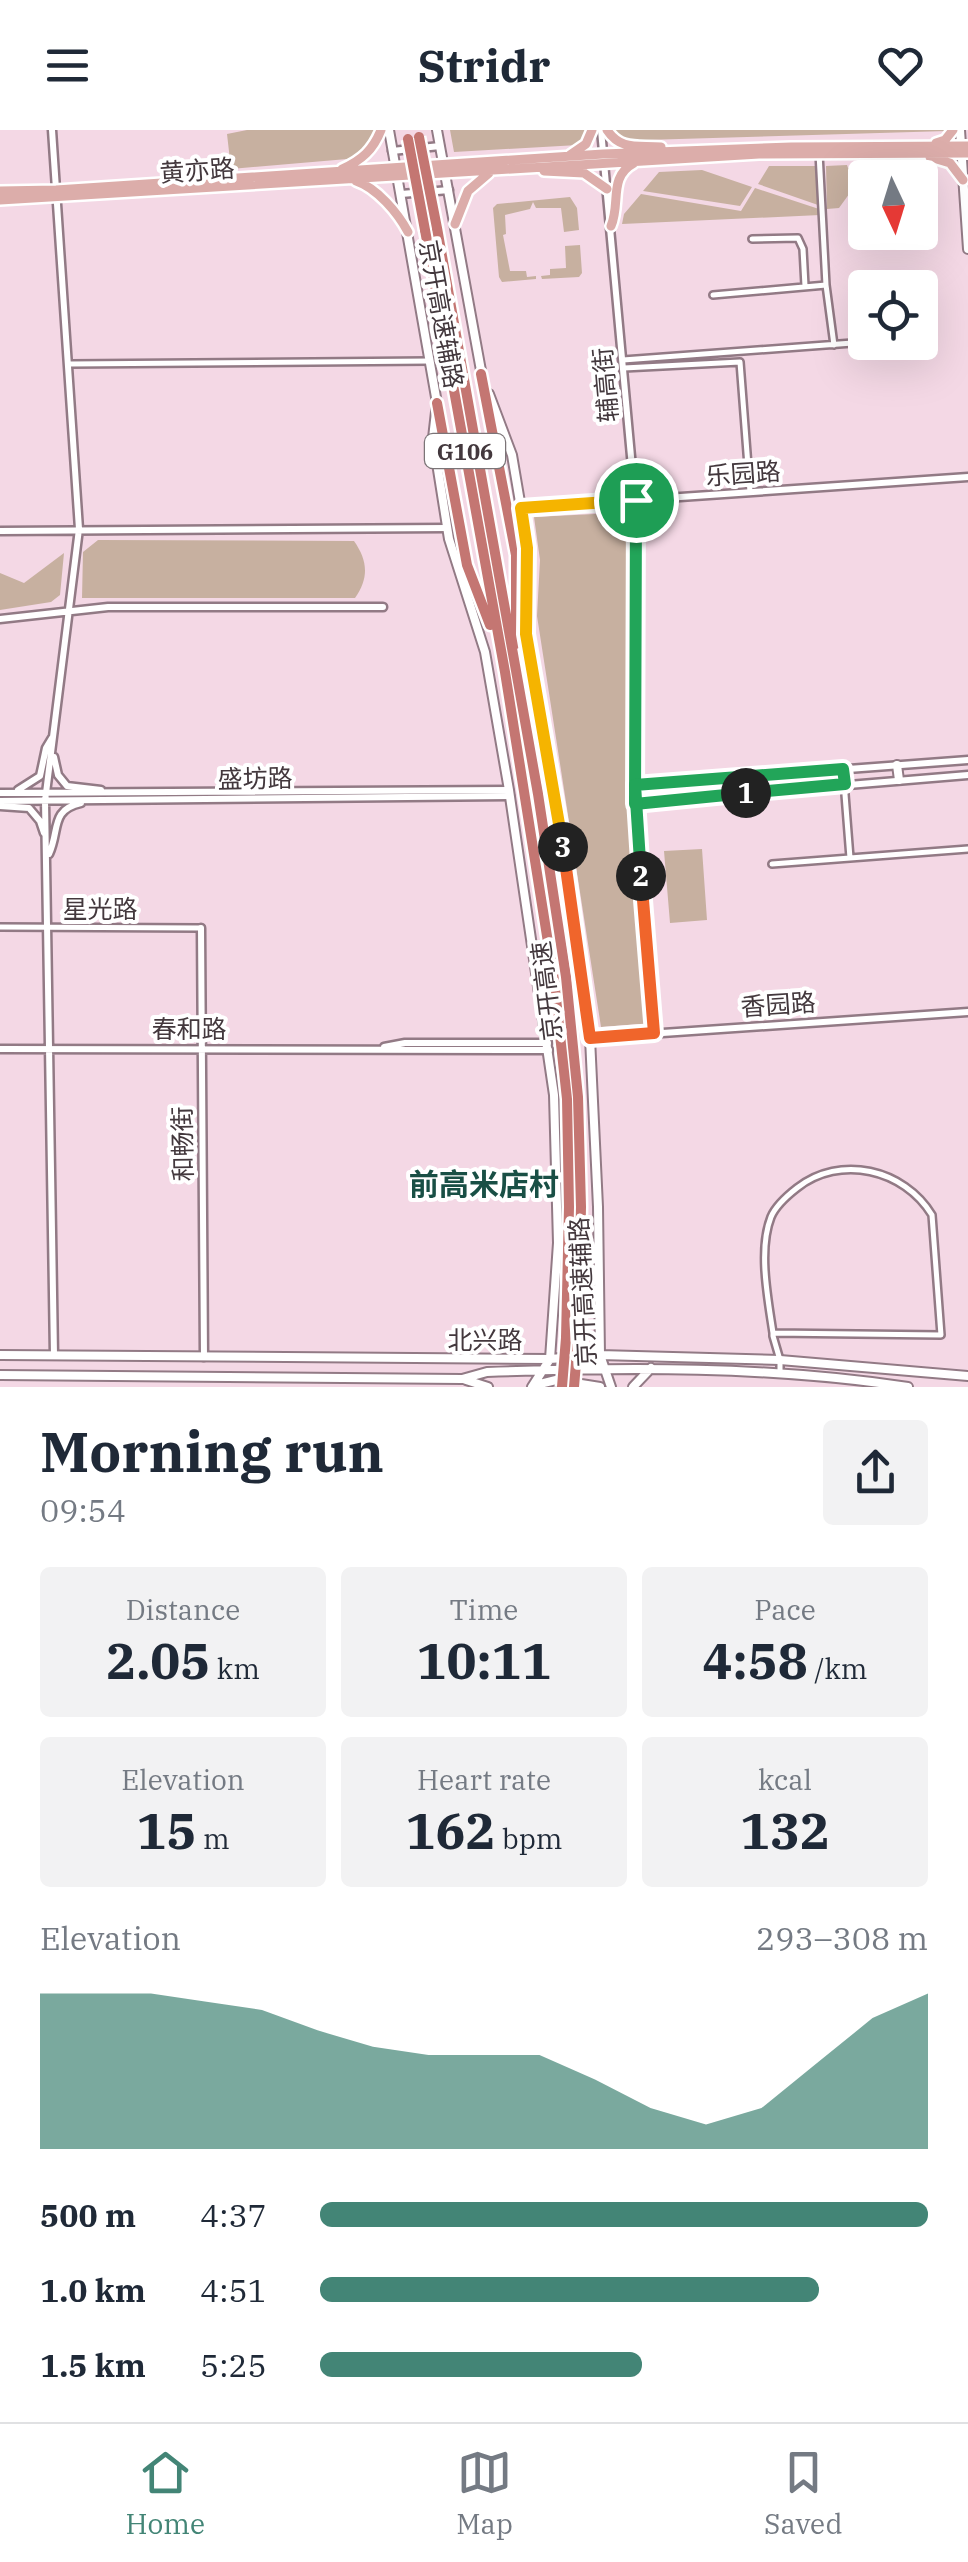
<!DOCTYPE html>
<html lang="en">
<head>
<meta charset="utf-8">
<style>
  body { margin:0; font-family:"IBM Plex Serif","Noto Sans SC",serif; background:#f2f2f3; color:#1f2937; height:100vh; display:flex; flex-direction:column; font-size:38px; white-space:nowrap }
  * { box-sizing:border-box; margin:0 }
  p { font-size:32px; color:#747a83 }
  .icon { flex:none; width:55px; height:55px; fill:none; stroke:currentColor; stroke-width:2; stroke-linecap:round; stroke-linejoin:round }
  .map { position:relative; height:1257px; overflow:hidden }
  .sheet { display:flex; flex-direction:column; background:#fff; flex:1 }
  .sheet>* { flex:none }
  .needle { width:65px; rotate:176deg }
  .buttons { position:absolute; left:848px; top:30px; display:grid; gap:20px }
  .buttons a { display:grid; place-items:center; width:90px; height:90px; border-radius:10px; background:#fff; box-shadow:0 10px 40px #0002; font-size:50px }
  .pin { position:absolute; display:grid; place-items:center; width:85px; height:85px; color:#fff; margin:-42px; border:5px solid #fff; border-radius:50%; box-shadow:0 2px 10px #0007 }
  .km { position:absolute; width:50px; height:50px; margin:-25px; border-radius:50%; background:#222; color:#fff; font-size:28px; line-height:50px; text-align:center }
  .round { display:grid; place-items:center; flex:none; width:105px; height:105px; border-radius:10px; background:#f2f2f3 }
  .overview { display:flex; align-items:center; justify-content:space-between; height:170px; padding:0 40px }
  h1 { font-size:55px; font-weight:700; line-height:75px }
  .metrics { display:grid; grid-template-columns:repeat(3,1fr); gap:15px; height:170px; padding:10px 40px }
  .metrics div { display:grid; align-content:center; border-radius:10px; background:#f2f2f3; text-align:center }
  .metrics b { font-size:50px; font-weight:700 }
  .metrics small { font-size:28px; font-weight:400 }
  .metrics p { font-size:28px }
  .chart { height:280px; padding:20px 40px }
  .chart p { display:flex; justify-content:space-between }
  .chart svg { width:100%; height:180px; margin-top:10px; fill:#438576; opacity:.7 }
  ul { padding:0 40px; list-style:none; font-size:32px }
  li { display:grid; grid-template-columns:160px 120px 1fr; align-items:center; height:75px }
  li i { height:25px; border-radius:12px; background:#438576 }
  header { display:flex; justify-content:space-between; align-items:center; height:130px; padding:0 40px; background:#fff; font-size:45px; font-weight:700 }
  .tab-bar { display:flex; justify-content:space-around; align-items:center; height:140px; border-top:2px solid #e0e1e3; background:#fff; font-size:28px; color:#747a83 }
  .tab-bar a { display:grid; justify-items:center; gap:5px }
  .tab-bar .on { color:#438576 }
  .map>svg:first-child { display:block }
  .green { fill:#c7b0a0 }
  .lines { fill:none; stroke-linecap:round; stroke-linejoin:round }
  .minor-casing { stroke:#927a85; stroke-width:10 }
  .tertiary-casing { stroke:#927a85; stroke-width:11 }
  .secondary-casing { stroke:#927a85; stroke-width:12 }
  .primary-casing { stroke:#fff; stroke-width:14 }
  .motorway-casing { stroke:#fff; stroke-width:15 }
  .minor { stroke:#fff; stroke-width:5 }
  .tertiary { stroke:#fff; stroke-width:6 }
  .secondary { stroke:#fff; stroke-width:8 }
  .primary { stroke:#dcadaa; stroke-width:9 }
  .motorway { stroke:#c47672; stroke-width:10 }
  .motorway-bridge-casing { stroke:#fff; stroke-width:15; stroke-linecap:butt }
  .motorway-bridge { stroke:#c47672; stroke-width:10 }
  .split-1-casing { stroke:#fff; stroke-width:20 }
  .split-2-casing { stroke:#fff; stroke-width:20 }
  .split-3-casing { stroke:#fff; stroke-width:20 }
  .split-4-casing { stroke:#fff; stroke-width:20 }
  .split-1 { stroke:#22a559; stroke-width:12 }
  .split-2 { stroke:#22a559; stroke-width:12 }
  .split-3 { stroke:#f0652b; stroke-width:12 }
  .split-4 { stroke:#f5b400; stroke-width:12 }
  .labels { text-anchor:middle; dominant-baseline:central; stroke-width:8; stroke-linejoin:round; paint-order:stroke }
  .shield { fill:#fff; stroke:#7b7477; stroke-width:2.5 }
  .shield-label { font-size:22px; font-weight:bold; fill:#43383d }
  .street-label { font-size:25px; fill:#43383d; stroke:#fff }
  .quarter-label { font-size:30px; font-weight:bold; fill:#194f45; stroke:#fff }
</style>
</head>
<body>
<header><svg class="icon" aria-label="menu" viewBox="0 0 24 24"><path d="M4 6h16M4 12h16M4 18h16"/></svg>Stridr<svg class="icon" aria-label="heart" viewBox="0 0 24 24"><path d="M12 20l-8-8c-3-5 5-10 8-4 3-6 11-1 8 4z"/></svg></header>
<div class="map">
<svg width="968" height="1257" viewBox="0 0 968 1257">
  <rect width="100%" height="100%" fill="#f4d8e5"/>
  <!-- green -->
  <path class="green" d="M247,0H376L369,19L359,28L231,39L227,4Z
    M450,0H588L578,15L454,22Z
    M610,0H947V1L611,11Z
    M847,35L848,38L865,42L839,78L827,79L826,36Z
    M769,36H816L818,75L758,54Z
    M702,40L752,57L740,76L643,61L659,42Z
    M755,58L819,79L820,85L622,94L624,84L641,64L741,81Z
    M570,67L577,78L579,100L564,102L561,78H536L533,72L530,79L505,85L506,104L503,105L510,141H526L527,147L536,146V149L502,152L499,147L493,78L497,74Z
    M580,115L582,143L579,147L542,149L541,146L550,145V139L566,138L565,116Z
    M635,382V632L653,893L601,897L537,486L540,430L534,387Z
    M98,410L354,411C368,431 369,448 355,468H82L83,422Z
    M64,423L60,465L51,472L0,480V443L24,453Z
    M702,719L707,790L670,793L664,721Z"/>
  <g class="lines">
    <defs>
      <path id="minor" d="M752,109L798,108L803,119L805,156
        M826,155L834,215
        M713,165L826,155L819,23
        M623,230L866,212
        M70,234L430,231
        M624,238L740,232L750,362
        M850,728L968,719
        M772,734L850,728L843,639
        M0,797L201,798
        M773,1203L941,1205L932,1085C904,1039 840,1024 797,1058C788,1065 776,1075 771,1087C758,1120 768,1169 773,1203V1206L780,1230V1244"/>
      <path id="tertiary" d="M52,0L79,399L45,671L54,1225
        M601,0L635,370V673L654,903
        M392,21L440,16
        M401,64L449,60
        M521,378L968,347
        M0,401L448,398
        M0,489L108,477H383
        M54,627L58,645L67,656L101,660
        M635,655L968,630
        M18,660L40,646L46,618L52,608
        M0,663L509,660
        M0,671L510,666
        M635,673L968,645
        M0,676L29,678L40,691L44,703
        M49,724C60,700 50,680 81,673
        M201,798L204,1227
        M590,908L968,882
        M384,917L405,913H548
        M0,919L549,920"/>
      <path id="secondary" d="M389,0L437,273L433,308L449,409L485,522L509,660L554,965L558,1113L550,1229L532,1257
        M437,0L482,246
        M960,0L968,119
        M489,264L512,325L521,378L527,418L526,504L553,655L590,908L598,1077L600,1225L611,1257
        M897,635L899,650
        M0,1225L550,1229L600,1225L780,1230L968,1246
        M0,1245L462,1249L487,1242C627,1237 769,1236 908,1257
        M466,1250L488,1257
        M536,1255L556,1250L600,1257
        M633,1257L651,1238"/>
      <path id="primary" d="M607,0C621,21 638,15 661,17
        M936,13L945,10L953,0
        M570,25L586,14L592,0
        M930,27L950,33L963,50
        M342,39C362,30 373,20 381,0
        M544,41L584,43L607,59
        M356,51C377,58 398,83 408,102
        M0,61L56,60L603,24L791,17L968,16
        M0,70L759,24L968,23
        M455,94L468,61L489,43
        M611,96C621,73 608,47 634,33"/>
      <path id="motorway" d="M437,98L538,664L566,847L578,967L581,1077L578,1209
        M425,100L505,542L554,850L567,969L569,1077L566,1208
        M481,244L516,425V514
        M437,273L467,435L490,495"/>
    </defs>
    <!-- minor casing -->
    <use href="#minor" class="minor-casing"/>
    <!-- tertiary casing -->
    <use href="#tertiary" class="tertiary-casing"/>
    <!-- secondary casing -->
    <use href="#secondary" class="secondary-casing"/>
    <!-- primary casing -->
    <use href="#primary" class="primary-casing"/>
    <!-- motorway casing -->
    <use href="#motorway" class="motorway-casing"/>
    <!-- minor -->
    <use href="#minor" class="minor"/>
    <!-- tertiary -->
    <use href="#tertiary" class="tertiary"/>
    <!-- secondary -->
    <use href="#secondary" class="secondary"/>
    <!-- primary -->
    <use href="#primary" class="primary"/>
    <!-- motorway -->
    <use href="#motorway" class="motorway"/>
    <defs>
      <path id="motorway-bridge" d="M419,7L437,98
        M408,9L425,100
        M562,1257L566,1208
        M574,1257L578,1209"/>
    </defs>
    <!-- motorway-bridge casing -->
    <use href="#motorway-bridge" class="motorway-bridge-casing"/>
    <!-- motorway-bridge -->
    <use href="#motorway-bridge" class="motorway-bridge"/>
  </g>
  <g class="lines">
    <defs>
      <path id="split-1" d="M636,370L635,674L746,663"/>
      <path id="split-2" d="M641,746L635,655L843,639L845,654L746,663"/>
      <path id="split-3" d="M563,717L590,908L654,903L641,746"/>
      <path id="split-4" d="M563,717L526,504L527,418L521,378L636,370"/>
    </defs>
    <!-- split-1 casing -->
    <use href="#split-1" class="split-1-casing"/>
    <!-- split-2 casing -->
    <use href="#split-2" class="split-2-casing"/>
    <!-- split-3 casing -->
    <use href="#split-3" class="split-3-casing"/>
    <!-- split-4 casing -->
    <use href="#split-4" class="split-4-casing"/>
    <!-- split-1 -->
    <use href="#split-1" class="split-1"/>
    <!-- split-2 -->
    <use href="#split-2" class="split-2"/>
    <!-- split-3 -->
    <use href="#split-3" class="split-3"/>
    <!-- split-4 -->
    <use href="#split-4" class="split-4"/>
  </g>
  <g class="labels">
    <!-- shield labels -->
    <rect class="shield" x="425" y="304" width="80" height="34" rx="8"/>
    <g class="shield-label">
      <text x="465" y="321">G106</text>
    </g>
    <!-- street labels -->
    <g class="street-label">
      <text transform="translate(197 40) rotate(-4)">黄亦路</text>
      <text transform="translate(442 184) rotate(80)">京开高速辅路</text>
      <text transform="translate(605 255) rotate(-95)">辅高街</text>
      <text transform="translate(743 343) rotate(-4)">乐园路</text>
      <text transform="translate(255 648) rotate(-1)">盛坊路</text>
      <text x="100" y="778">星光路</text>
      <text transform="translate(546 861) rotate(-97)">京开高速</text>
      <text transform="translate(778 874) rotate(-4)">香园路</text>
      <text x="189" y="898">春和路</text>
      <text transform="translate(182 1014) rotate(-91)">和畅街</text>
      <text transform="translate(582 1162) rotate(-93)">京开高速辅路</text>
      <text x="485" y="1209">北兴路</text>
    </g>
    <!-- quarter labels -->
    <g class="quarter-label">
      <text x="484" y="1053">前高米店村</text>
    </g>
  </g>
</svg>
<div class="buttons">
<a><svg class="needle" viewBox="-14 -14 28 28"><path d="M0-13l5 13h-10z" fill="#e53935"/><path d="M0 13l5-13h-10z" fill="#747a83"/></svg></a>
<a><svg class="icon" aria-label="locate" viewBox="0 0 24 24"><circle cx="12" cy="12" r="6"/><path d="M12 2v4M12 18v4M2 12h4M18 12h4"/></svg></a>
</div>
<div class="pin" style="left:636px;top:370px;background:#1e9e55"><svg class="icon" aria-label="arrive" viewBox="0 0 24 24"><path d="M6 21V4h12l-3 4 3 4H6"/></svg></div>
<b class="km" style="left:746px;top:663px">1</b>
<b class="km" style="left:641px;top:746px">2</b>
<b class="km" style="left:563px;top:717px">3</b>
</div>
<section class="sheet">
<div class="overview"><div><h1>Morning run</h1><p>09:54</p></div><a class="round"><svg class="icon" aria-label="share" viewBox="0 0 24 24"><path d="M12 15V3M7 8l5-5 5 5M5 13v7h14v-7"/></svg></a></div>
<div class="metrics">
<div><p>Distance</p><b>2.05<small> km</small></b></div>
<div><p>Time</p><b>10:11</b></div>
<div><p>Pace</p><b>4:58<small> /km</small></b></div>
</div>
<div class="metrics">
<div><p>Elevation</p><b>15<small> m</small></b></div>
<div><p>Heart rate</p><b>162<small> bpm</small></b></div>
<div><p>kcal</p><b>132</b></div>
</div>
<div class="chart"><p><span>Elevation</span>293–308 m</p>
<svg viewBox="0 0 160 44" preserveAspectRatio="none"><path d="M0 44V6L10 6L20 6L30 8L40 10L50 15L60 19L70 21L80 21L90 21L100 27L110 34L120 38L130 34L140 23L150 12L160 6V44z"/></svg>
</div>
<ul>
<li><b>500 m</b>4:37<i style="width:100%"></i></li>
<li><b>1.0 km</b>4:51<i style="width:82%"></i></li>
<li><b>1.5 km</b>5:25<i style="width:53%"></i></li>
</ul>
</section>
<nav class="tab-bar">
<a class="on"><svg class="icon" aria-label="home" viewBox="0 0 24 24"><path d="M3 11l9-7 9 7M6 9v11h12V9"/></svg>Home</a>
<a><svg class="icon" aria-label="map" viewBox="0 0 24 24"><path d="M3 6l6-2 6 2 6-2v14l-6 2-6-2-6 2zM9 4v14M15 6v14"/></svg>Map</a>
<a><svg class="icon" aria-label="saved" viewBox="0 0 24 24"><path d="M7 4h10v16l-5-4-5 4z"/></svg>Saved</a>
</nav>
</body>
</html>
